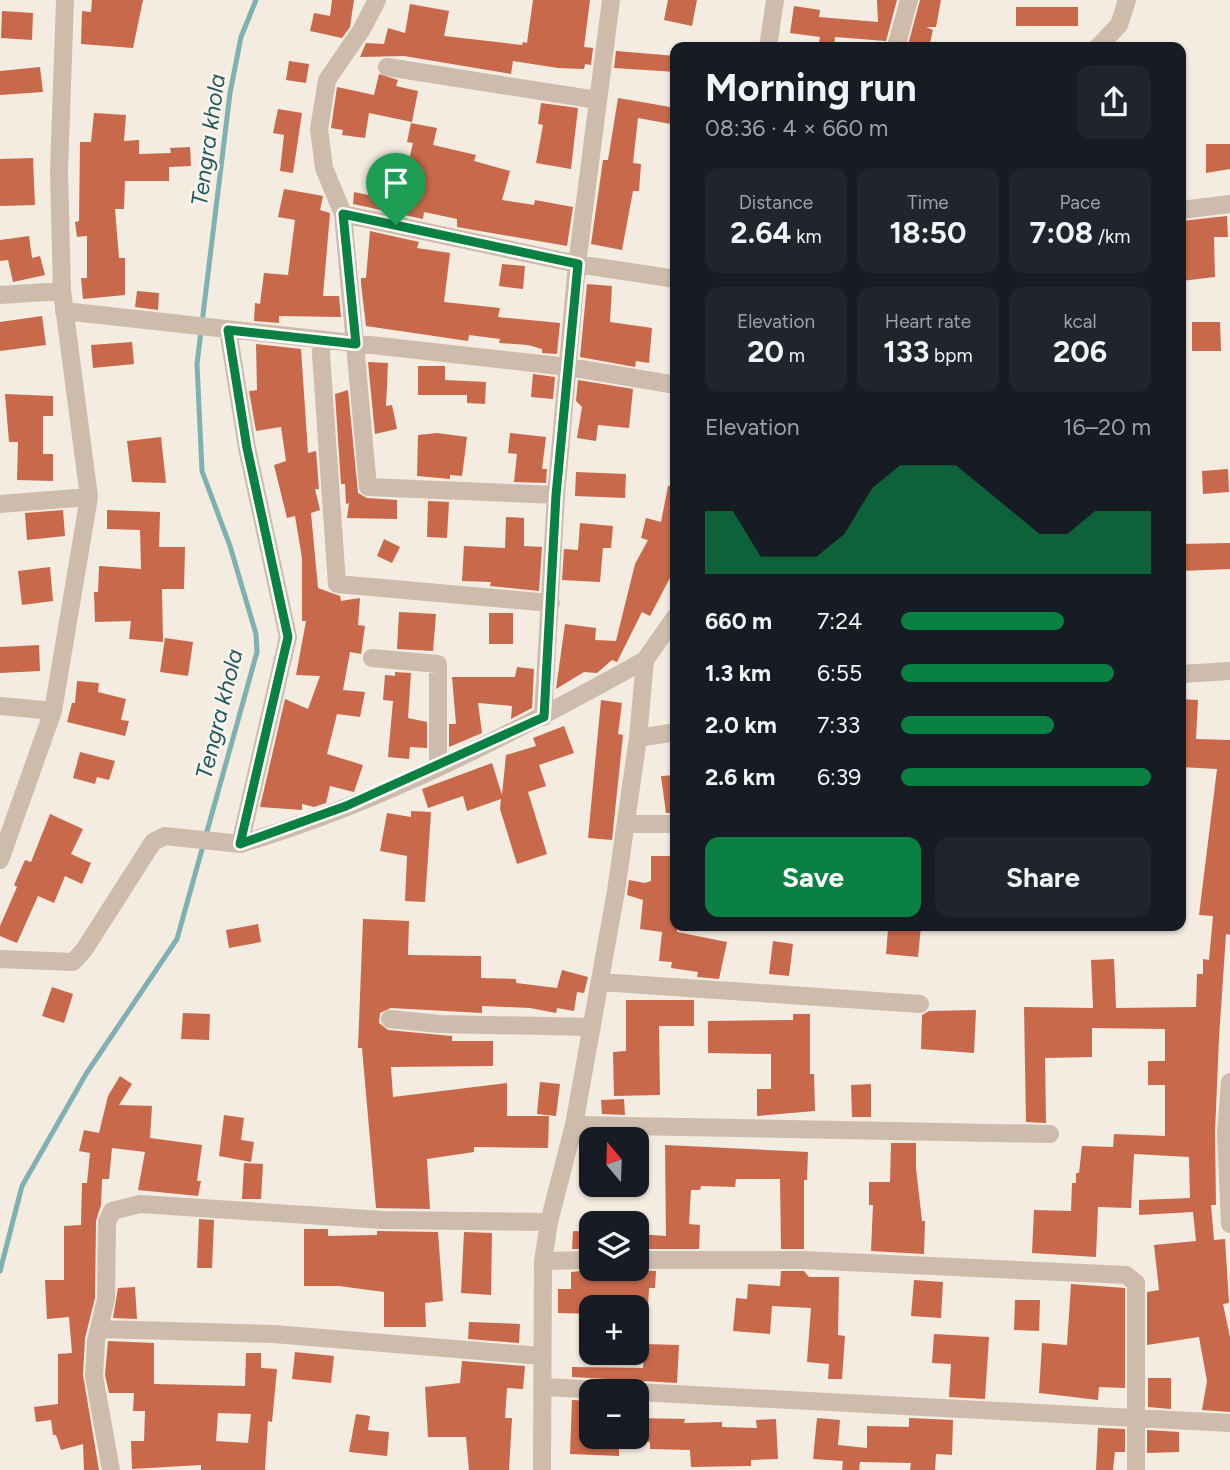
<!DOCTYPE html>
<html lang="en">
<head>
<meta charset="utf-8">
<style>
  body { margin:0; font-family:Figtree,sans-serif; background:#20242c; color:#f1f3f6; height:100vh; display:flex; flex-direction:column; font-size:26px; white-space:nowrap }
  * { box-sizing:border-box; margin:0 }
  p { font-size:23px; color:#9ea1a6 }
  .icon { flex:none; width:38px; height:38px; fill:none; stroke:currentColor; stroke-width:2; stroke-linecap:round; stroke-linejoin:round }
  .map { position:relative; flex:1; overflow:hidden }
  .side { position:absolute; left:670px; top:42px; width:516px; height:889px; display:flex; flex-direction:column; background:#171b24; border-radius:14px; box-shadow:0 2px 5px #0004 }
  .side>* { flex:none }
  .needle { width:46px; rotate:341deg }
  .tools { position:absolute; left:579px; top:1127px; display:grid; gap:14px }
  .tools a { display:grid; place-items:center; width:70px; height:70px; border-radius:14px; background:#171b24; box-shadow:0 2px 5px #0004; font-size:35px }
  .pin { position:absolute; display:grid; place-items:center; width:60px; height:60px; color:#fff; margin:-72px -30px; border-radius:50% 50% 50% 0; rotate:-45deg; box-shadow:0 0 7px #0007 }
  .pin .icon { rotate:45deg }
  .round { display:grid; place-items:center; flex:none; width:74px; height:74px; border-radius:14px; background:#20242c }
  .summary { display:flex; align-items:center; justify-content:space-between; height:119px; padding:0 35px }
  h1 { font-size:38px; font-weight:700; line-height:52px }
  .metrics { display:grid; grid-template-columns:repeat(3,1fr); gap:10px; height:119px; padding:7px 35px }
  .metrics div { display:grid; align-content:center; border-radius:14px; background:#20242c; text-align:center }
  .metrics b { font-size:30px; font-weight:700 }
  .metrics small { font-size:19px; font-weight:400 }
  .metrics p { font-size:19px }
  .chart { height:196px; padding:14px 35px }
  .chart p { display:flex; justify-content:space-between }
  .chart svg { width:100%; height:126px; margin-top:7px; fill:#0b8043; opacity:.7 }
  .action { display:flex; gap:14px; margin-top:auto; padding:14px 35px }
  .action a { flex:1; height:80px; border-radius:14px; background:#0b8043; color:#fff; font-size:28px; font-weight:700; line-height:80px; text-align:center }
  .action a+a { background:#20242c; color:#f1f3f6 }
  ul { padding:0 35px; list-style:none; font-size:23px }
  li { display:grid; grid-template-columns:112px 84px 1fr; align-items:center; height:52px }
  li i { height:18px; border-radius:9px; background:#0b8043 }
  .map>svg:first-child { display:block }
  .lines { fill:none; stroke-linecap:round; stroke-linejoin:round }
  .stream { stroke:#7fb0b2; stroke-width:5 }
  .building { fill:#c8694b; fill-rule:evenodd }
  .minor { stroke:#cdbbac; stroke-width:18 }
  .route-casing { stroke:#fff; stroke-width:14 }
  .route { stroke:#0b8043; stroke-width:9 }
  .labels { text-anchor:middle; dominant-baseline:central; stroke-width:5; stroke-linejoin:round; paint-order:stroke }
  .water-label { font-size:23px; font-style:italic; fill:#1f5a5e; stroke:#fbf5ee }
</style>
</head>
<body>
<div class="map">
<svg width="1230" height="1470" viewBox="0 0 1230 1470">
  <rect width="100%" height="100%" fill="#f4ebe1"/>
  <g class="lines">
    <!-- stream -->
    <path class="stream" d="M0,1271L22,1186L86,1074L177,939L257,652L256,634L230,546L202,471L197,364L230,93L241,37L256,0"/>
  </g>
  <!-- building -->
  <path class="building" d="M92,0H143L133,48L81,44L82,11L91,12Z
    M332,0H354L350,27L342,38L310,31L314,13L330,16Z
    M533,0H590L584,47L593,48L591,65L585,64L584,69L558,68L513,61L511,74L404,56L360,57L366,43L384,44L388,28L405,33L410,4L449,11L444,36L522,45L523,42L527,43Z
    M668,0H697L692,26L664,20Z
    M877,0H897L886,41L835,37L834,47H818L820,37L790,33L794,6L820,10L819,17L878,22Z
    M920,0H941L936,27H926L933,30L929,47L908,45Z
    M1016,7H1078V26H1016Z
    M2,11L33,13L32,40L1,38Z
    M616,51L676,56V72L614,68Z
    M289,61L309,64L306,83L286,80Z
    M40,67L43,92L0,95V71Z
    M379,74L398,80L396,86L418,91L412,122L369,113L365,138L342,135L343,130L331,128L337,87L374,95Z
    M618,98L676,108V125L638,118L633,163L641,164L639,191H633L622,250L591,244L603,160H608Z
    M541,103L578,108L571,169L536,163L543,125L538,124Z
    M278,109L302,113L293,173L280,171L284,135L273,133Z
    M94,113L126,115L124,141L139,140V154L171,153L170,148L190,147L191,166L169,167V181H125L124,209H115L119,258H125V295L83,299L81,278H87V236L77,237L75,222L79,221L80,142H91Z
    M411,123L437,128L433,145L476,155L474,161L510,171L502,200L534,205L535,200L573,207L567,246L457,227V219L424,212L423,219L353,204L354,192L406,203L415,161L409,160L413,143L407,142Z
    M1206,144H1230V169L1206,173Z
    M33,158L35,205L0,206V159Z
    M284,189L323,196L320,210L330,213L323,296H339L341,317L279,316V323L254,321L255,303L260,304L264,273L288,275L295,220L278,217Z
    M1227,216L1228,237H1214L1215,277L1181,281V221Z
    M370,231L419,242L417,248L450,253L444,302L500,308L498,317L560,323L557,354L542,353V349L528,345L499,343L500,339L469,335L468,341L366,326L361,283V278H366Z
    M29,236L32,258L40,256L45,275L13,282L8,260L0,261V240Z
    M502,264L525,266L523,289L499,286Z
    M587,284L612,286L610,322L652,328L649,363L636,361L635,367L580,357Z
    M137,291L159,293L158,310L135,307Z
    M42,316L46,345L0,351V322Z
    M1192,322H1220L1221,351H1192Z
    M132,342L134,364L93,368L91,345Z
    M256,344L301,349L308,453L316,451L319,489H315L320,510L311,513L318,588L340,596L341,601L360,598L358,625L365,626L361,654L350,652L343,690L365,692L360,717L337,714L327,754L363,765L354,792L330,786L326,803L314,807L302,804V810L260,807L285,699L308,709L320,676L296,675L306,621H302V558L295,516L287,518L274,465L286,461L281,427L256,431L249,391L257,390Z
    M368,362L388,363L386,406L392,405L397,429L375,434Z
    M418,366H445V380L486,382L485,404L467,403V395H418Z
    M533,374L555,377L553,399L531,397Z
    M578,380L633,389L629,428L598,425L596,441L577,438L582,407L576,401Z
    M348,390L358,493L367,498L397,500V519L347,518L349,503L346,504L345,484H341L335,394Z
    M5,394L53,396V416H43V454H53V481L17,480L18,442H9Z
    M437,433L467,437L462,476L450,475V479L417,476L418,435Z
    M510,433L546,437L542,469H547L546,483L514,482L517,454L508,453Z
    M161,437L166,483L132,482L127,441Z
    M1228,469L1229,492L1203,494L1202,471Z
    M576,472L626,474L625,498L575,496Z
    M668,486H676V578L671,576L650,616L642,612L617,662L612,660L597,673L584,672L556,689L565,624L596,628L595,640L616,641L635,564L648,540L641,538L646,518L661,522Z
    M428,501L449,502L447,538L427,537Z
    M63,510L65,536L27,540L25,513Z
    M107,510L160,512L159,547H185L184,589H162L163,642L129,639L131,621L95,622L94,592H98L99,566L141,569L140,530L107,529Z
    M506,517L524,518V546L542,547L539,591L490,586L491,582L462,581L464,546L505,548Z
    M580,523L613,526L611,548H603L600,582L562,580L564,549L578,550Z
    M384,539L400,547L392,563L377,556Z
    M1230,543V569L1181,571V544Z
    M50,567L53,601L22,605L18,571Z
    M399,612L436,614L433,651L397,649Z
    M489,613H513V644H489Z
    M165,638L193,642L188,676L160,672Z
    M39,645L40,671L0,673V647Z
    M517,667L534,669L532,708L511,719L512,706L478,703L482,733L449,747V724H456L452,677H515Z
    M395,672L411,673L408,718L427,722V748L410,747L409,759L388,757L393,701L383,700L385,675L395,676Z
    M77,681L99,683L98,692L126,699L121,720L129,721L125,736L67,722L72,703H75Z
    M1181,699L1198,700L1196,739L1230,740V935L1226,934L1219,1038L1215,1132L1216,1205H1211L1214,1240L1225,1239L1229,1303L1223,1304L1230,1337V1412L1202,1410L1207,1381L1199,1337L1147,1345V1292L1159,1290L1154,1245L1196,1241L1193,1212L1139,1215V1200L1190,1198L1189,1157L1134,1154L1131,1208L1098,1207L1096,1257L1032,1253L1034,1210L1071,1211L1072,1183H1076V1173H1079L1082,1146L1113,1147L1114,1134L1165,1136V1085H1148V1061H1165V1029L1092,1028V1057L1045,1058L1046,1123L1026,1122L1024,1007L1093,1008L1091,960L1114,959L1116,1008L1196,1007L1197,974H1203V959L1209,960L1213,916L1199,915L1217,769L1181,767Z
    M601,700L622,703L618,734L623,735L612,840L588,838Z
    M564,726L574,753L539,765L546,786L528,792L547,854L517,864L500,809L501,799L467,811L463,796L428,808L422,789L492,763L502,795L506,755L536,746L533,738Z
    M80,752L115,761L109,780L97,777L95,784L73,778Z
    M676,775V813H666L661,776Z
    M411,811L431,812L425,902L405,901L407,856L380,851L387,813L411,817Z
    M50,814L83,829L71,854L91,863L82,884L65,876L54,903L38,896L17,943L0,936V926L17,887L14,885L25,860L31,862Z
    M651,856H676L677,932L727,942L719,979L697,977L698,972L671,968L672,962L659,961L662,932L640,929L643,900L627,895L629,880L645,883L651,881Z
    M363,919L409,921L408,955L481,956V978L516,979V983L557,988L562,970L588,977L584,993L577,992L574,1011L557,1008L556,1013L530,1008L482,1006V1013L391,1008L380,1013L379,1023L388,1030L452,1036V1041H493V1066L391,1067L393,1097L507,1083V1116H549L548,1148L474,1147V1152L427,1159L430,1209L376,1208L362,1048H358Z
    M258,924L261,942L229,948L226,930Z
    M894,926H921L918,957L886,954L888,930L893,931Z
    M773,941L793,944L789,976L769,974Z
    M52,987L73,994L64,1023L42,1016Z
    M626,1000H694V1026H659L660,1095L614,1096L613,1052L626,1051Z
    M976,1010L974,1053L921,1049L922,1015L929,1011Z
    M183,1013L210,1014L209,1040L181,1039Z
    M793,1014H810V1074H814L815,1111L757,1116V1089H771V1054L708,1053V1021L793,1020Z
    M120,1076L132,1084L119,1105L152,1106L150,1138L202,1145L197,1181H201L198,1196L138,1190L145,1152L112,1148L109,1179H102L101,1205L96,1221L95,1298L85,1338L83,1375L99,1470H84L83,1444L61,1450L56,1435H53L51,1420L36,1422L34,1407L58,1404V1354L72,1353L69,1317L47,1319L45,1280H64V1226L81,1225L82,1183H87L90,1153L79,1151L84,1130L99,1133L108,1096Z
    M540,1082L560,1084L556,1116L537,1114Z
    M871,1084V1117H852L851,1085Z
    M624,1099L625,1115L602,1114L601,1100Z
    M224,1115L244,1118L241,1140L254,1142L251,1162L219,1156Z
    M891,1143H916V1168L922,1221H925L924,1254L871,1251L873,1205H869V1182H890Z
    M665,1145L808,1152L807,1180H804V1249H781L780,1179H736L735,1187L701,1186L700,1190H691L689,1224L700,1225L699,1249H637V1234L666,1236Z
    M244,1163L263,1164L261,1199H242Z
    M199,1219L214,1220L212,1268H197Z
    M304,1229H328V1236L377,1235V1231L438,1232L443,1301L425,1303L426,1327H384V1292L339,1286H304Z
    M573,1231L592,1232L591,1249H572Z
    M464,1232L492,1233L491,1295L461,1293Z
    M599,1269L656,1271L655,1288H649L648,1307H592V1314L558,1313V1289H571V1272Z
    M781,1271H804L809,1277H839L838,1335L845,1336L842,1379H828L829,1364L807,1362L811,1308L772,1306L770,1334L733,1331L736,1298L747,1299L748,1284L780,1286Z
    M914,1280L943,1282L941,1318L911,1316Z
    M1071,1284L1125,1288V1388L1099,1387L1098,1400L1039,1393L1042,1343L1067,1345Z
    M135,1287L137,1319L113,1318L118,1288Z
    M1015,1300H1040L1039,1331L1014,1330Z
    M469,1322L520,1324L519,1343L468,1339Z
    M934,1334L989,1337L985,1399L949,1397L951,1364L932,1363Z
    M108,1341L154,1343V1384L245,1386L246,1353H261V1368L277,1369L272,1422L268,1421L265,1470H201V1465L132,1469L131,1441H144L145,1411H133L134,1393H109L105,1375ZM218,1413L251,1414L248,1443L216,1441Z
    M644,1344L679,1345L677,1383L572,1377V1367L643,1368Z
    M295,1352L334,1356L331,1383L292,1379Z
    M462,1361L525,1366L523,1389L507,1388L505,1418H512L509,1470H469L466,1437H428L425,1387L460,1383Z
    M1148,1378H1171V1409L1148,1407Z
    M572,1400L592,1401V1437H619V1456L570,1454Z
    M356,1414L370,1416L368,1430L389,1432L387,1456L349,1452Z
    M637,1418L685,1419L684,1423L722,1422V1427L757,1428L756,1420L776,1419L778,1459L751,1460V1466L691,1467L690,1450L650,1449V1442L637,1441Z
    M817,1418L840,1420L838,1445L867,1448V1426L909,1427V1418L953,1420L952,1455L936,1454L935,1470H910L911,1463L860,1462L859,1470H842L843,1461L813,1459Z
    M1098,1428L1125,1429V1452H1115L1113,1470H1096Z
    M1147,1430L1179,1432V1452L1147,1453Z"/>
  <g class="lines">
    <!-- minor -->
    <path class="minor" d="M377,0L362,29L327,80L319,129L324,168L343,214L368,487L556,495
      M768,47L775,0
      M896,47L909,0
      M1098,47L1119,25L1127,0
      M387,67L597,100
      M1181,210L1230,204
      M343,214L577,264L676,279
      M0,295L62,291
      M64,311L569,367L676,385
      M228,330L247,448L288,637L240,844C382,802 516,732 645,660
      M320,340L337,584L551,603
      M0,504L89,497
      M372,658L438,664V766
      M1181,674L1230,671
      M0,706L53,711
      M543,717L556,495L577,264L611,0
      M638,738L676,732
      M626,824H676
      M0,860L53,711L89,497L62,291L59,171L65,0
      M0,959L73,962L84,950L153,842L165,836L240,844
      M600,982L920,1004
      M390,1019L439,1024L592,1027
      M1230,1082L1226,1133L1230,1224
      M574,1125L1050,1134
      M637,1260H803L1126,1275L1136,1283V1470
      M543,1261L592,1260
      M100,1329L274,1334L541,1356
      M543,1387L624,1391
      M637,1392L1230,1423
      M111,1470L94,1376L96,1341L106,1299L107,1222L112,1211L140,1204L383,1220L549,1222
      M542,1470L543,1261L549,1222L574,1125L616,891L638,738L645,660L676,616"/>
  </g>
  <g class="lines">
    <defs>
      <path id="route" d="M343,214L578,264L556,495L544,717L346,806L240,844L288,637L247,448L228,330L356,344Z"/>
    </defs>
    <!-- route casing -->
    <use href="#route" class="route-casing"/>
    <!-- route -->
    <use href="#route" class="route"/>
  </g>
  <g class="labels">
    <!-- water labels -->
    <g class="water-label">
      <text transform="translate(208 140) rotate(-82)">Tengra khola</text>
      <text transform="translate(219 714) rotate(-76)">Tengra khola</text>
    </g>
  </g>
</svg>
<div class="tools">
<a><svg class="needle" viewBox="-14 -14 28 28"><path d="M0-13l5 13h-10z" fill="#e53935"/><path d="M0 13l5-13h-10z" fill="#9ea1a6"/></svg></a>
<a><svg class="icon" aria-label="layers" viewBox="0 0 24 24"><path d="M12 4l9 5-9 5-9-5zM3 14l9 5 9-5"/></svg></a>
<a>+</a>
<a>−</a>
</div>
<div class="pin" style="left:396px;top:225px;background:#1e9e55"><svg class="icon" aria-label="arrive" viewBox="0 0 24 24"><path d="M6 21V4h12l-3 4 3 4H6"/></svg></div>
<section class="side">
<div class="summary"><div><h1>Morning run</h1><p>08:36 · 4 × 660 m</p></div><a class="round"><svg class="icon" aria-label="share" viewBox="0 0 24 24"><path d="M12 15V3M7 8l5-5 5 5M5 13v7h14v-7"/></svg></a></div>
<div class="metrics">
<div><p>Distance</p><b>2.64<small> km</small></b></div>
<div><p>Time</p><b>18:50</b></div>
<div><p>Pace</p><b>7:08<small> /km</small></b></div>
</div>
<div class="metrics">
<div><p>Elevation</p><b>20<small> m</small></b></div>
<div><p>Heart rate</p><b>133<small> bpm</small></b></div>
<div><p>kcal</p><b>206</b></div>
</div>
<div class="chart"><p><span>Elevation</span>16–20 m</p>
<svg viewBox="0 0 160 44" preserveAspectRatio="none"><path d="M0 44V22L10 22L20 38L30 38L40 38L50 30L60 14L70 6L80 6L90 6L100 14L110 22L120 30L130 30L140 22L150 22L160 22V44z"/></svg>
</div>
<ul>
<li><b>660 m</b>7:24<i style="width:65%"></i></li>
<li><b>1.3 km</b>6:55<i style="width:85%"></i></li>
<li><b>2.0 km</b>7:33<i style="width:61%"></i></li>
<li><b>2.6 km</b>6:39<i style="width:100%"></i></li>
</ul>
<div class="action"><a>Save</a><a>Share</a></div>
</section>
</div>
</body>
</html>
